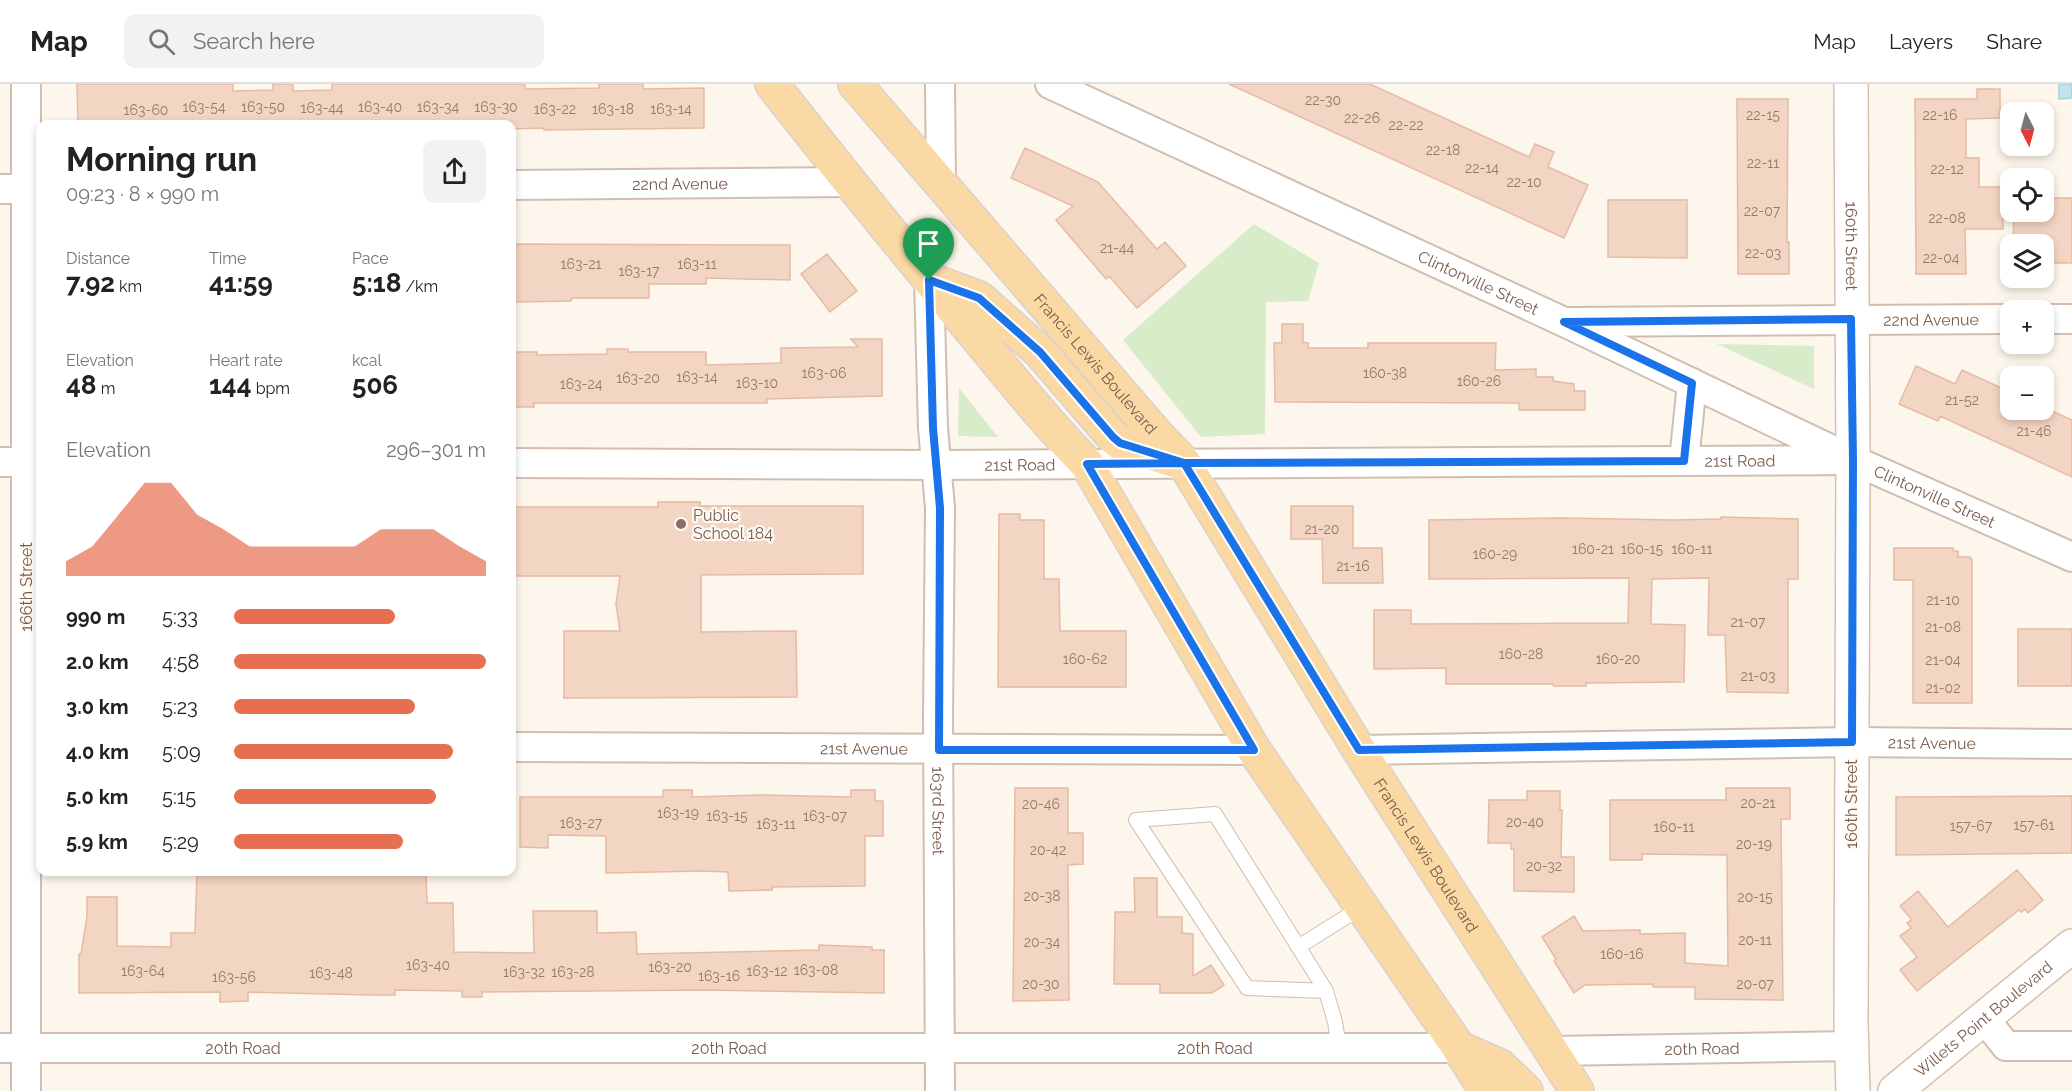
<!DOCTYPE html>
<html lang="en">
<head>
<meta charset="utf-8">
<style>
  body { margin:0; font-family:Raleway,sans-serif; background:#f2f2f2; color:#222; height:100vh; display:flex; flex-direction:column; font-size:22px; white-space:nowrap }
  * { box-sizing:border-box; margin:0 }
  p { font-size:20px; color:#767676 }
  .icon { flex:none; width:33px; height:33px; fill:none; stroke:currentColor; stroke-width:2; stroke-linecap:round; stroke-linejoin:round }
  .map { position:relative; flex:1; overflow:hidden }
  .drawer { position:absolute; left:36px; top:36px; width:480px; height:756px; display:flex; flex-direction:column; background:#fff; border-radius:12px; box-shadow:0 3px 9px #0003 }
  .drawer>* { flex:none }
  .needle { width:39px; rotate:174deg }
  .tools { position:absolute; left:2000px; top:18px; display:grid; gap:12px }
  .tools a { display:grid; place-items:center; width:54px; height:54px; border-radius:12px; background:#fff; box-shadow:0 3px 9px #0003; font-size:30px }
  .pin { position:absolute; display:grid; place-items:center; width:51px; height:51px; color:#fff; margin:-62px -26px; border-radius:50% 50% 50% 0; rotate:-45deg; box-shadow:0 0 6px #0007 }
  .pin .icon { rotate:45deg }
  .round { display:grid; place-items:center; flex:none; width:63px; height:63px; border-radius:12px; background:#f2f2f2 }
  .overview { display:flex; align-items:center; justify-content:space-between; height:102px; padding:0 30px }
  h1 { font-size:33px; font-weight:700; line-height:45px }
  .metrics { display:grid; grid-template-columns:repeat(3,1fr); gap:9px; height:102px; padding:6px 30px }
  .metrics div { display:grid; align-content:center }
  .metrics b { font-size:26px; font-weight:700 }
  .metrics small { font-size:16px; font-weight:400 }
  .metrics p { font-size:16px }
  .chart { height:168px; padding:12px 30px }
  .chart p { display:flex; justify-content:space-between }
  .chart svg { width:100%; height:108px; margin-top:6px; fill:#e76f51; opacity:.7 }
  ul { padding:0 30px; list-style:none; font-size:20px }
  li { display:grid; grid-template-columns:96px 72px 1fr; align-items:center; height:45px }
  li i { height:15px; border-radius:8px; background:#e76f51 }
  header { display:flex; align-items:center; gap:36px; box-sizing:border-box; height:84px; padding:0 30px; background:#fff; border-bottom:2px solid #e0e0e0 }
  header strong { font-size:28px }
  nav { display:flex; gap:33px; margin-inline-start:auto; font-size:21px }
  .search { width:420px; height:54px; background:#f2f2f2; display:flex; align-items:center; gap:15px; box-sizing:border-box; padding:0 21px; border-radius:12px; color:#767676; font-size:22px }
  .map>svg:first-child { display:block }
  .green { fill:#d8ecc9 }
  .water { fill:#bfe3e8; stroke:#a5d3da; stroke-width:1.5 }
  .building { fill:#f3d5c3; stroke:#e6bba3; stroke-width:1.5 }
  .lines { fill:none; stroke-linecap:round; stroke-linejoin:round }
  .lane-casing { stroke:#d1beb0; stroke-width:16 }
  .street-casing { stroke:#d1beb0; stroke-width:32 }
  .secondary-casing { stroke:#d6c0b0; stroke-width:36 }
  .primary-casing { stroke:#dad1cd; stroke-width:36 }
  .lane { stroke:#fff; stroke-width:14 }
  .street { stroke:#fff; stroke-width:28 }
  .secondary { stroke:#fff; stroke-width:33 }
  .primary { stroke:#fbd9a5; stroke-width:33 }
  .route-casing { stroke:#fff; stroke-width:12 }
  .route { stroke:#1a73e8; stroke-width:8 }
  .education-dot { fill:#8d6e63; stroke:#fffaf3; stroke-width:2 }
  .labels { text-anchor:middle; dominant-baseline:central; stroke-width:4.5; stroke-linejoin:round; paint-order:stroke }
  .number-label { font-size:14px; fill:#987a6a }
  .street-label { font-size:16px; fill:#7a5c4d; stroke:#fffaf3 }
  .education-label { font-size:16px; fill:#785e54; stroke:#fffaf3; text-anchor:start }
</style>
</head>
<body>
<header>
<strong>Map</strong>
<div class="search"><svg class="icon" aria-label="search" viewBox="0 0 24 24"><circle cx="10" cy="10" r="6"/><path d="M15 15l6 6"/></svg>Search here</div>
<nav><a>Map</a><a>Layers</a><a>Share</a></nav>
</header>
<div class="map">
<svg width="2072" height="1007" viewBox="0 0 2072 1007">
  <rect width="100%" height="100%" fill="#fdf6ec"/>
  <!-- green -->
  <path class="green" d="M1254,140L1319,179L1308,217L1266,218L1265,350L1201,353L1123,256Z
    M1717,260L1814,262V305Z
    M959,304L998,353L958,352Z"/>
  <!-- water -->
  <path class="water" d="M2059,0H2072V14L2059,15Z"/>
  <!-- building -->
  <path class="building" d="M77,0H233V7L273,6V0H293V7L332,6V0H525V5L599,4V0H643V5L704,4V44L544,46V44L512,45V40H78Z
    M1229,0H1370L1529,73L1535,60L1554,68L1548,83L1588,101L1564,154Z
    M1977,5H2000V34L1966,35V74H1979V103H2003V145H1965L1966,190H1916L1915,15H1977Z
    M1737,15H1788L1787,158H1789V190H1738Z
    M1025,64L1098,98L1157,165L1165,158L1186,182L1137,224L1109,192L1106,195L1056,136L1073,122L1011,94Z
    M2043,114H2072V179H2043V160H2013L2014,128H2043Z
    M1608,116H1687V174L1608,173Z
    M512,160L790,161V196L706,194V200H649V214H572L571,217L512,218Z
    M827,170L857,207L830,228L801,190Z
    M1282,240H1303V258L1308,259V264H1368V259H1496L1495,286L1536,285V293H1553V297L1574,300V307H1585V326H1519V319L1275,318L1274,259H1282Z
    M851,255H882V312L767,315V319H534V323H512V284H514V268H537V271L607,270V265H628V268H706V281L781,279V264L858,263Z
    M1916,282L1955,300L1962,286L2010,308V326H2043V323L2072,336V393L1940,332L1938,337L1899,320Z
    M658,418H700V422H863V490L701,491V548L796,547L797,613L564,614V547H620L616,520L620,492H512V423H658Z
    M1291,422H1353V464H1382L1383,499H1323L1322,455H1291Z
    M999,430H1020V436H1044V495H1059L1060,547H1126V603H998Z
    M1721,433L1798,435V495H1788V609L1727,608L1725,551H1708L1709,494L1652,495L1651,540L1685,541L1684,598L1586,599V602H1554L1553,600H1446V584L1374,585V526H1411V540L1628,539L1629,494L1429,495V436L1561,434L1674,436L1721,435Z
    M1894,464H1953V467H1958V473H1970L1972,476V619H1913V496H1894Z
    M2018,545H2072V602H2018Z
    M1015,704H1068V749H1083V780L1068,781L1069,916L1013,917Z
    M1726,704H1790V735H1781L1783,916L1695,915V903H1653V900L1585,901L1574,909L1554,877L1556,875L1542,853L1574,832L1583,847L1640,846V850L1685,849V879L1728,882L1727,771L1642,770V776H1610V716H1726Z
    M663,706H692V713L761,711L851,713V706H875V717H883V752H865V802L772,803V806L729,807L728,788L702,787L606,789V752L548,751V764L520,763V713H663Z
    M1527,707H1560V726H1562L1561,773H1574V808L1514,807V765H1511V759H1488L1489,716H1527Z
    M2072,712V769L1896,771V713Z
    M2017,786L2043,816L2028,829L2025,825L2021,828L2019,826L1917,907L1900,886L1917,873L1900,852L1911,844L1907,839L1912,836L1900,822L1918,807L1948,843Z
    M197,788H426L427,819H453L454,868L534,869L533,827H597V849L636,848L637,870L819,866V861L872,863V866H884V909L705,906L482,908V913H462V907L395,906V911H370L248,908V917L220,918V908L79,909V870H81L87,832V813H117V862L171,863V849H195Z
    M1134,794H1157V833H1182V849L1193,850V892L1211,881L1224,901L1212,909H1160V900H1114L1115,828H1135Z"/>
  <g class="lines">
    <defs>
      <path id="lane" d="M1298,863L1362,823
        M1326,907L1247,904L1136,736L1215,730L1326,907L1335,938L1339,964"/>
      <g id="street">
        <path d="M26,0V1007"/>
        <path d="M940,0L941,99"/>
        <path id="s1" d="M1050,0L1564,238L1853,376L2072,473"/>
        <path id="s2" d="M512,101L849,98"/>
        <path d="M0,105H40"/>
        <path id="s3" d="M929,196L933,344L940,424L938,632L940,1007"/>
        <path d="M2043,235H2072"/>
        <path id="s4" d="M1571,238L2010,235"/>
        <path d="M1684,377L1692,299"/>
        <path d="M0,378H40"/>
        <path id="s5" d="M512,379L936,381L1853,376"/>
        <path id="s6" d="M512,663L1254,666"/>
        <path id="s7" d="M1359,666L1852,658L2072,660"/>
        <path d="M1984,934L2006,962H2072"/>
        <path id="s8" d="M0,964H1459"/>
        <path id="s9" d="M1552,967L1851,962"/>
      </g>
      <g id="secondary">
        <path id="s10" d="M1851,0L1853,376L1851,939L1853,1007"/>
        <path id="s11" d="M1895,1007L2072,862"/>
      </g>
      <g id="primary">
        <path d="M772,0C837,83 903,164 970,245C1009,291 1045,338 1087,380L1254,666L1459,964L1486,1007"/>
        <path id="s12" d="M855,0L1158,352L1184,379L1359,666L1577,1007"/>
        <path d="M930,196L979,214L1040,268L1113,353L1120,359L1182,379"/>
        <path d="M1459,964L1500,982L1526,1007"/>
      </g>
    </defs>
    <!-- lane casing -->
    <use href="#lane" class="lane-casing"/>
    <!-- street casing -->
    <use href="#street" class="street-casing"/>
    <!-- secondary casing -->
    <use href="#secondary" class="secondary-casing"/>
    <!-- primary casing -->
    <use href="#primary" class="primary-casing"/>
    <!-- lane -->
    <use href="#lane" class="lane"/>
    <!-- street -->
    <use href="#street" class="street"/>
    <!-- secondary -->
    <use href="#secondary" class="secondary"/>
    <!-- primary -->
    <use href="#primary" class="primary"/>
  </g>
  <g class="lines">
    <defs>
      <path id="route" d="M929,196L933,344L940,424L939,666H1254L1087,380L1184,379L1359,666L1852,658L1853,376L1851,235L1564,238L1692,299L1684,377L1184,379L1120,359L1113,353L1040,268L979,214L929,196"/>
    </defs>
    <!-- route casing -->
    <use href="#route" class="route-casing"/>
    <!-- route -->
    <use href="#route" class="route"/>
  </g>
  <!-- markers -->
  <circle class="education-dot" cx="681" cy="440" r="6"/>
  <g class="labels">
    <!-- number labels -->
    <g class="number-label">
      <text x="1323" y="16">22-30</text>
      <text x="204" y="23">163-54</text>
      <text x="263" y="23">163-50</text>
      <text x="380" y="23">163-40</text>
      <text x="438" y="23">163-34</text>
      <text x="496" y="23">163-30</text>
      <text x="322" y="24">163-44</text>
      <text x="555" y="25">163-22</text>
      <text x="613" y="25">163-18</text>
      <text x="671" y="25">163-14</text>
      <text x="146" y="26">163-60</text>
      <text x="1763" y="31">22-15</text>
      <text x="1940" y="31">22-16</text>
      <text x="1362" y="34">22-26</text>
      <text x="1406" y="41">22-22</text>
      <text x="1443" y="66">22-18</text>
      <text x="1763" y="79">22-11</text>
      <text x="1482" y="84">22-14</text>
      <text x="1947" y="85">22-12</text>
      <text x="1524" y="98">22-10</text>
      <text x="1762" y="127">22-07</text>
      <text x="1947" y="134">22-08</text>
      <text x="1117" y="164">21-44</text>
      <text x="1763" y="169">22-03</text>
      <text x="1941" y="174">22-04</text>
      <text x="581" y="180">163-21</text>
      <text x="697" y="180">163-11</text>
      <text x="639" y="187">163-17</text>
      <text x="824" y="289">163-06</text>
      <text x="1385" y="289">160-38</text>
      <text x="697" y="293">163-14</text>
      <text x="638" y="294">163-20</text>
      <text x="1479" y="297">160-26</text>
      <text x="757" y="299">163-10</text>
      <text x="581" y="300">163-24</text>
      <text x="1962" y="316">21-52</text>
      <text x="2034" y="347">21-46</text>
      <text x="1322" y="445">21-20</text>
      <text x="1593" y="465">160-21</text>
      <text x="1642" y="465">160-15</text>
      <text x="1692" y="465">160-11</text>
      <text x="1495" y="470">160-29</text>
      <text x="1353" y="482">21-16</text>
      <text x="1943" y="516">21-10</text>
      <text x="1748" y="538">21-07</text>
      <text x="1943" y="543">21-08</text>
      <text x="1521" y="570">160-28</text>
      <text x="1085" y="575">160-62</text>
      <text x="1618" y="575">160-20</text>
      <text x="1943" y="576">21-04</text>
      <text x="1758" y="592">21-03</text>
      <text x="1943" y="604">21-02</text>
      <text x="1758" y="719">20-21</text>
      <text x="1041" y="720">20-46</text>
      <text x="678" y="729">163-19</text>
      <text x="727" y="732">163-15</text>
      <text x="825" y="732">163-07</text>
      <text x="1525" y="738">20-40</text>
      <text x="581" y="739">163-27</text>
      <text x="776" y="740">163-11</text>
      <text x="2034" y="741">157-61</text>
      <text x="1971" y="742">157-67</text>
      <text x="1674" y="743">160-11</text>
      <text x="1754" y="760">20-19</text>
      <text x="1048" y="766">20-42</text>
      <text x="1544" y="782">20-32</text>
      <text x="1042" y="812">20-38</text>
      <text x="1755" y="813">20-15</text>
      <text x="1755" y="856">20-11</text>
      <text x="1042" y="858">20-34</text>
      <text x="1622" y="870">160-16</text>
      <text x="428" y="881">163-40</text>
      <text x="670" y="883">163-20</text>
      <text x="816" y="886">163-08</text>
      <text x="143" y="887">163-64</text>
      <text x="767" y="887">163-12</text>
      <text x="524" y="888">163-32</text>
      <text x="573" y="888">163-28</text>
      <text x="331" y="889">163-48</text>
      <text x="719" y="892">163-16</text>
      <text x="234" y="893">163-56</text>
      <text x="1041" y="900">20-30</text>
      <text x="1755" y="900">20-07</text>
    </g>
    <!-- street labels -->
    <g class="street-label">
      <text stroke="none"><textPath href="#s2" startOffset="168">22nd Avenue</textPath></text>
      <text stroke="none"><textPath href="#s10" startOffset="162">160th Street</textPath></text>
      <text stroke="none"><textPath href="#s1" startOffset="472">Clintonville Street</textPath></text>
      <text stroke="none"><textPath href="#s4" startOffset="360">22nd Avenue</textPath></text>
      <text stroke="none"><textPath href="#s12" startOffset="369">Francis Lewis Boulevard</textPath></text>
      <text stroke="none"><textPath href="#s5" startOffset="1228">21st Road</textPath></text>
      <text stroke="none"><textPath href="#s5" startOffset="508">21st Road</textPath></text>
      <text stroke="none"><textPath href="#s1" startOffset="976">Clintonville Street</textPath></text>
      <text transform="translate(26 503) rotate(-90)">166th Street</text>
      <text stroke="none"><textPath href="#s7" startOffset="573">21st Avenue</textPath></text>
      <text stroke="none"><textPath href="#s6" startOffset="352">21st Avenue</textPath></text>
      <text transform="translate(1851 720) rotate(-90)">160th Street</text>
      <text stroke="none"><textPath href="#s3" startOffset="531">163rd Street</textPath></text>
      <text stroke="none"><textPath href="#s12" startOffset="963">Francis Lewis Boulevard</textPath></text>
      <text stroke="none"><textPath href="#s11" startOffset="114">Willets Point Boulevard</textPath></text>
      <text stroke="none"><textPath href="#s8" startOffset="1215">20th Road</textPath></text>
      <text stroke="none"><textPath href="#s8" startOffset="243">20th Road</textPath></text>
      <text stroke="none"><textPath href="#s8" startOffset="729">20th Road</textPath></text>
      <text stroke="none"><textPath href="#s9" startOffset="150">20th Road</textPath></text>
    </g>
    <!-- education labels -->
    <g class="education-label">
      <text x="693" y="431">Public<tspan x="693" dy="18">School 184</tspan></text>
    </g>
  </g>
</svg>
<div class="tools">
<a><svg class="needle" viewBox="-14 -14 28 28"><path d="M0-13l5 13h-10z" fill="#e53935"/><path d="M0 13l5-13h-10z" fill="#767676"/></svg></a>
<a><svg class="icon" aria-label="locate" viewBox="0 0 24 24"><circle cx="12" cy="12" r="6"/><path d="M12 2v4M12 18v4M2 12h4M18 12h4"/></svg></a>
<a><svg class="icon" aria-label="layers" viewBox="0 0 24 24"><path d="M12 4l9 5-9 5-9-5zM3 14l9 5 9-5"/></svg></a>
<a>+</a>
<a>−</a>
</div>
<div class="pin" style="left:929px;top:196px;background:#1e9e55"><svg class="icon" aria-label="arrive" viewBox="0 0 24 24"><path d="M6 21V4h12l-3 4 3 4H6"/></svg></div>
<section class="drawer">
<div class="overview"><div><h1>Morning run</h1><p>09:23 · 8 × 990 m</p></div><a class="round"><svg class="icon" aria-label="share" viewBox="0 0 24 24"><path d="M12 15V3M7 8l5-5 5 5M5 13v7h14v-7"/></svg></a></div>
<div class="metrics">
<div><p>Distance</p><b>7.92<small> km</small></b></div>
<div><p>Time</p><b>41:59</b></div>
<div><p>Pace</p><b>5:18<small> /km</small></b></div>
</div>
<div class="metrics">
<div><p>Elevation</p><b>48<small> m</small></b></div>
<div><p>Heart rate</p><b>144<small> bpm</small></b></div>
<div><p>kcal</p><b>506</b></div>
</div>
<div class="chart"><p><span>Elevation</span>296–301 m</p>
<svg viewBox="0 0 160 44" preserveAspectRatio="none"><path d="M0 44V38L10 32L20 19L30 6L40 6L50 19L60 25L70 32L80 32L90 32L100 32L110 32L120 25L130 25L140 25L150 32L160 38V44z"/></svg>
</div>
<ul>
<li><b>990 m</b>5:33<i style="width:64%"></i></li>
<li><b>2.0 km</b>4:58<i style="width:100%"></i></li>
<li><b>3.0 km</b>5:23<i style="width:72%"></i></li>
<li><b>4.0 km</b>5:09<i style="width:87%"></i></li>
<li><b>5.0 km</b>5:15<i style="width:80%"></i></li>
<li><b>5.9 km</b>5:29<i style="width:67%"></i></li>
</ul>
</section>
</div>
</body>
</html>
